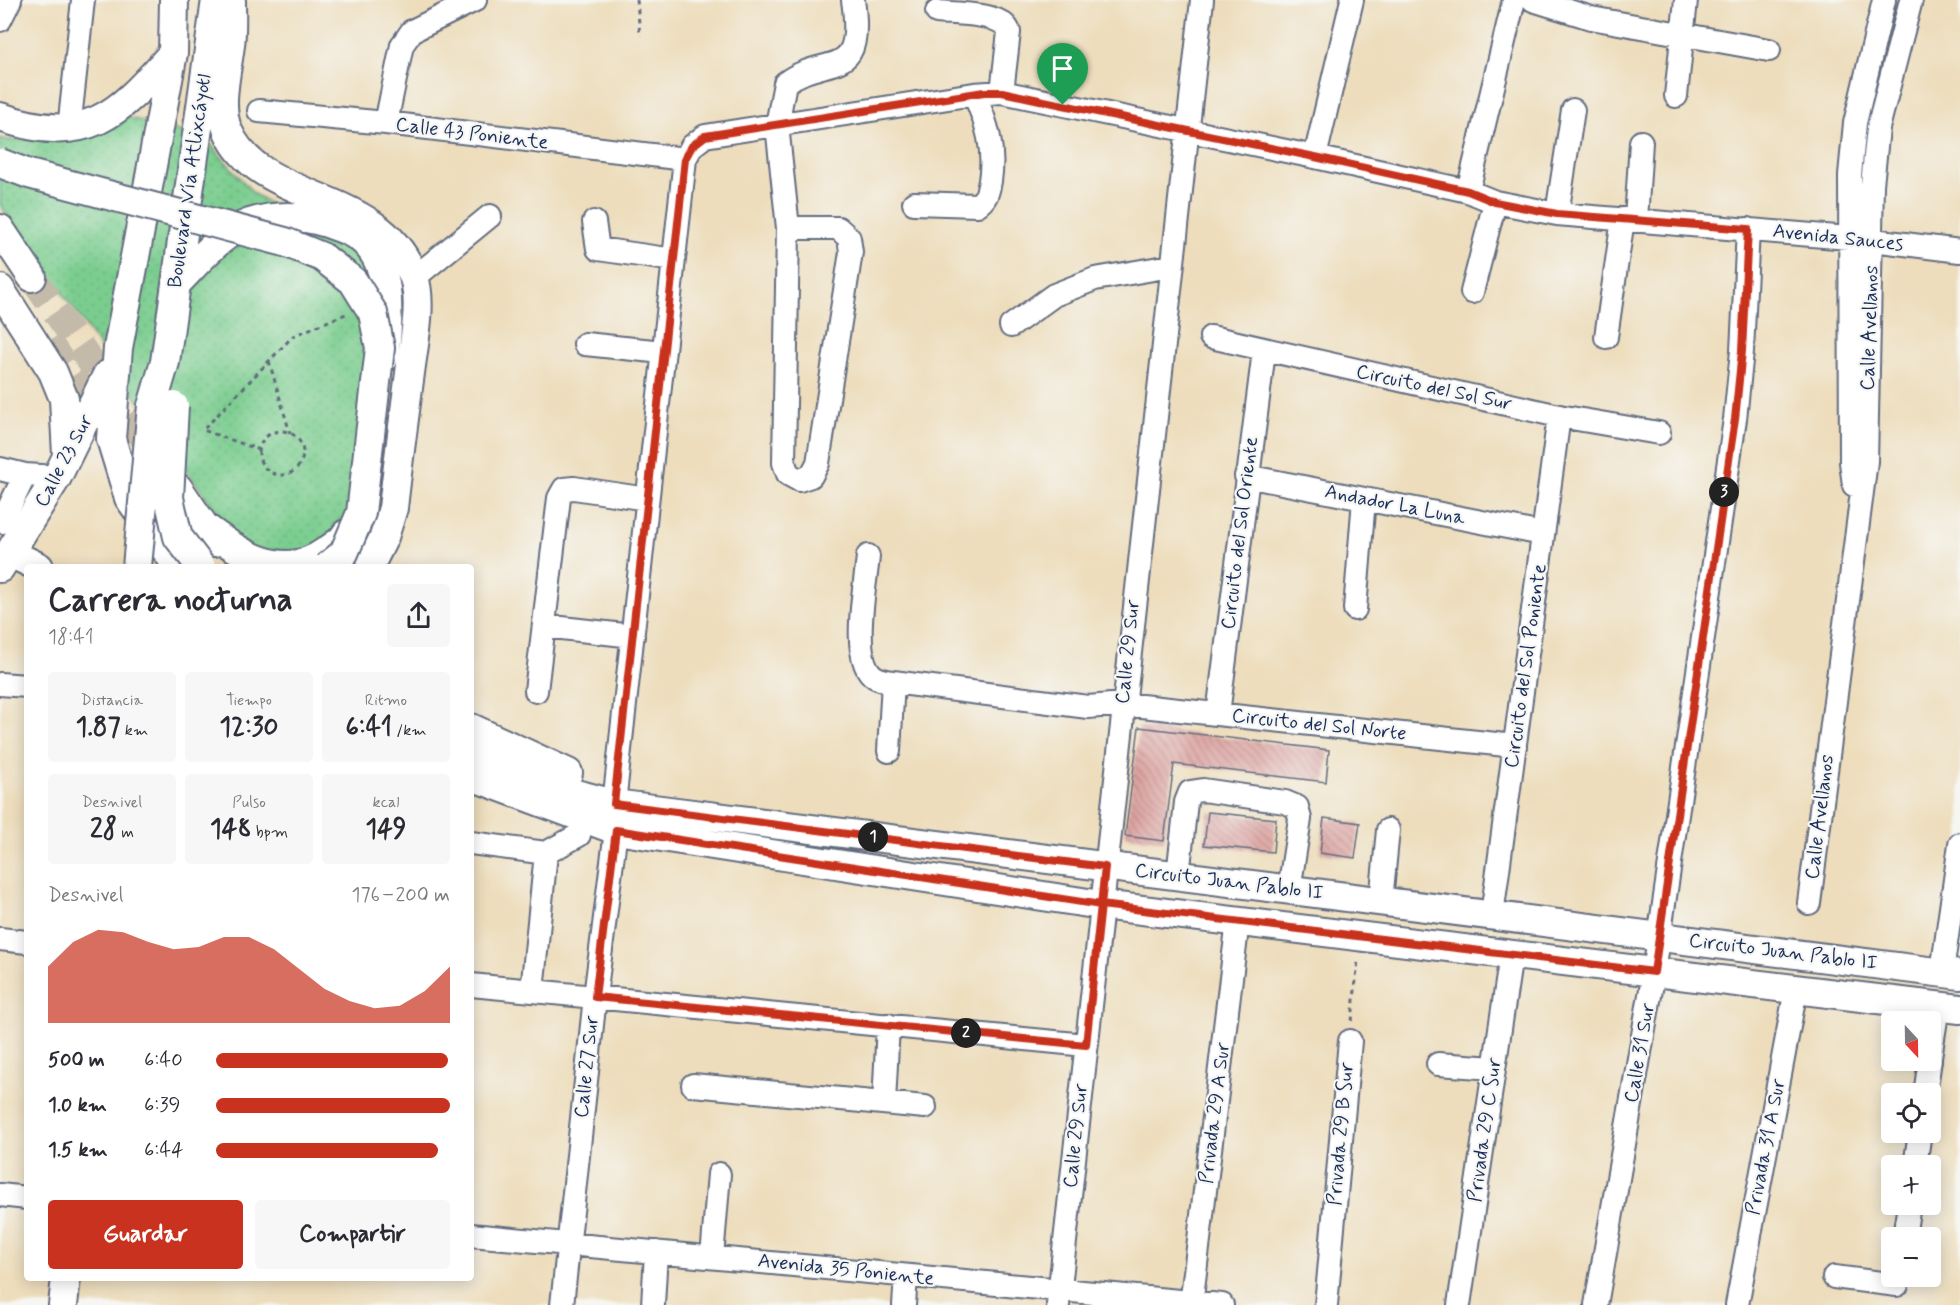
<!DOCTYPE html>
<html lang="es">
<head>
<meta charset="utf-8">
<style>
  body { margin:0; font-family:Mynerve,sans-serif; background:#f7f7f7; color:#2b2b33; height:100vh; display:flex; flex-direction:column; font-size:22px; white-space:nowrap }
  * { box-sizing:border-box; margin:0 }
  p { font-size:20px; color:#7c7c81 }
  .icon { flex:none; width:33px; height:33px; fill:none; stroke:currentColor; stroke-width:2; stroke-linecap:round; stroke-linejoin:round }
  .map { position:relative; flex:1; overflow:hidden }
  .side { position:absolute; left:24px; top:564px; width:450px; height:717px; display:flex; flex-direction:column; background:#fff; border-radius:6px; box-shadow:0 3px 15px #0003 }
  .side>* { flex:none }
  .needle { width:39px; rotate:158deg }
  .controls { position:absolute; left:1881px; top:1011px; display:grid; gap:12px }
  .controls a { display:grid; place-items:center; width:60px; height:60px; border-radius:6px; background:#fff; box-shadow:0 3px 15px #0003; font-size:30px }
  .pin { position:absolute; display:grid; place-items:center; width:51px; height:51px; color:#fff; margin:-62px -26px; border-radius:50% 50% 50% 0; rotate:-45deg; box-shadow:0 0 6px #0007 }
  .pin .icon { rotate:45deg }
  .km { position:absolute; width:30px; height:30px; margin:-15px; border-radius:50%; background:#222; color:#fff; font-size:16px; line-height:30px; text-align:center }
  .round { display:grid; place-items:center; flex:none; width:63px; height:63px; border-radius:6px; background:#f7f7f7 }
  .headline { display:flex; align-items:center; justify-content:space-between; height:102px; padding:0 24px }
  h1 { font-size:33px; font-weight:700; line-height:45px }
  .metrics { display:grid; grid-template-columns:repeat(3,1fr); gap:9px; height:102px; padding:6px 24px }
  .metrics div { display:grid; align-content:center; border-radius:6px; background:#f7f7f7; text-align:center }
  .metrics b { font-size:26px; font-weight:700 }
  .metrics small { font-size:16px; font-weight:400 }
  .metrics p { font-size:16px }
  .chart { height:168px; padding:12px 24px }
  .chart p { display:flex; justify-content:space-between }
  .chart svg { width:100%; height:108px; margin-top:6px; fill:#c8321e; opacity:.7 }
  .cta { display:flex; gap:12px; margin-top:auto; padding:12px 24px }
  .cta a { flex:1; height:69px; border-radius:6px; background:#c8321e; color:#fff; font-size:24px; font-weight:700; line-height:69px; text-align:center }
  .cta a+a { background:#f7f7f7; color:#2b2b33 }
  ul { padding:0 24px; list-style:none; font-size:20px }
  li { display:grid; grid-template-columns:96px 72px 1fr; align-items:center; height:45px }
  li i { height:15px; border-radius:8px; background:#c8321e }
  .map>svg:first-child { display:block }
  .green { fill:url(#green-dots); stroke:#4a7e76; stroke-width:1.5 }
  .building { fill:url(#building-back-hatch) }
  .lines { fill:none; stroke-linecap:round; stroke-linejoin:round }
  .major-tunnel { stroke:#c3baa9; stroke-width:28; stroke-dasharray:28 14; stroke-linecap:butt }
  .minor-casing { stroke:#646c7f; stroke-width:26 }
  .major-casing { stroke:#646c7f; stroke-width:32 }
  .path { stroke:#646c7f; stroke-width:3; stroke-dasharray:4.5 4.5; stroke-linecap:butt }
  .minor { stroke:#fff; stroke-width:22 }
  .major { stroke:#fff; stroke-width:28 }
  .major-bridge-casing { stroke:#646c7f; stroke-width:32; stroke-linecap:butt }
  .major-bridge { stroke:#fff; stroke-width:28 }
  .route-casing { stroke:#fff; stroke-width:12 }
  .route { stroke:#c8321e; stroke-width:8 }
  .labels { text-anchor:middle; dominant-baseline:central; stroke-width:4.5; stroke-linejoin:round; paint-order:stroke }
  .street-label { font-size:20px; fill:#1b2f5e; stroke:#f6f6f2 }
</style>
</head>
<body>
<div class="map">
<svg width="1960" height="1305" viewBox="0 0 1960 1305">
  <defs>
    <pattern id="green-dots" width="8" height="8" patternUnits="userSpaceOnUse" patternTransform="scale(1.5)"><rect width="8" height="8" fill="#7acd8f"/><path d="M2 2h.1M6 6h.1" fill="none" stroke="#69b07e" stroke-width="1.8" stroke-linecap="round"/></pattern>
    <pattern id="building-back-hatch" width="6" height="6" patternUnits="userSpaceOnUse" patternTransform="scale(1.5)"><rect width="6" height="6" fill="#dda3a0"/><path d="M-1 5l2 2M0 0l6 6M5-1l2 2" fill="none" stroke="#b28586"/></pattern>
  </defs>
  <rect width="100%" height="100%" fill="#f6f6f2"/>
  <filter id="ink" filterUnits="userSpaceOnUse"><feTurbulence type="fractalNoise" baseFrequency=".0167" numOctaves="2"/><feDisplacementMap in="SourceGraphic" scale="12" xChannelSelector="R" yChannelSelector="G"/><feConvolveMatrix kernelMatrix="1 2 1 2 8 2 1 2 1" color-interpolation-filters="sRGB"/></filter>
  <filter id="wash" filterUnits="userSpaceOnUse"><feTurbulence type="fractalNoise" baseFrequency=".008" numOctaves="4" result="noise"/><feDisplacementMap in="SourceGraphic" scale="24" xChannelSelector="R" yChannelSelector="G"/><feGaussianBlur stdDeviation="1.35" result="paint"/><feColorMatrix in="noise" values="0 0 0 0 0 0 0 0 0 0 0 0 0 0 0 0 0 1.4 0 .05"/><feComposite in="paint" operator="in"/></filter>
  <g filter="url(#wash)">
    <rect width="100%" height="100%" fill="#edddbc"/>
    <!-- green -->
    <path class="green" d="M119,115L205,138L254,194L352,253L393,318L365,536L351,567H255L0,205V138L8,140L67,137Z"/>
    <g id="blocks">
      <!-- building -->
      <path class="building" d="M1139,727L1329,750L1326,782L1174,764L1164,841L1125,836Z
        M1208,812L1276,819L1273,852L1204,845Z
        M1324,818L1360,823L1355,858L1320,853Z"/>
    </g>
  </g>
  <g filter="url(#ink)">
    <use href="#blocks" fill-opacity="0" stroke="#646c7f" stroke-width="1.5"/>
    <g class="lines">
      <!-- major-tunnel -->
      <path class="major-tunnel" d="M32,277L158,459
        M48,342L104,425"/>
      <defs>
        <path id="minor" d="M1533,0L1591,18L1769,50
          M937,12C956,14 1003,12 1009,32L1002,92
          M0,20L10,0
          M1676,96L1686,0
          M259,111L386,123L685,159
          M386,123L402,45L412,31L475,0
          M69,129L83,0
          M1315,157L1352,0
          M1468,191L1514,0
          M914,203L977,205C987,199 988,191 990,181C995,149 987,123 974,94
          M1557,214L1573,110
          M1636,220L1641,142
          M594,222L598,249L674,260
          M788,228H838L849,238L851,252L818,463L811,476L799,480L788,474L784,463L788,228L777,125L785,83C827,52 865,84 853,0
          M414,278L490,216
          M1472,292L1495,202
          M1011,326L1054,295L1095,279L1171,266
          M1211,337L1559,416L1659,433
          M1606,337L1623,219
          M585,344L663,352
          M0,469L25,475L57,477
          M1246,476L1543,534
          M1854,485L1851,462L1850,175L1855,123L1884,0
          M2,522L25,475
          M868,556C866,583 849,661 875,677C880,680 888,681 893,682L1088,707L1123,704L1515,746
          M1355,609L1364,499
          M544,626L633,636
          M0,684L27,686
          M536,691L559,498L564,489L574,488L647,499
          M1218,714L1264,351
          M889,751L893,682
          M614,804L685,159L692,146L705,136L974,94L1002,92L1315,157L1468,191L1495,202L1557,214L1873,240L1960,251
          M471,843L546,853L579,835
          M1178,876L1186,802L1190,792L1203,790L1285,802L1297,807L1300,819L1289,890
          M1381,901L1388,830
          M1809,903L1866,461L1872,185L1878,128L1911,0
          M1492,915L1559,416
          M0,939L27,942
          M1942,972L1960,844
          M471,985L1086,1045
          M532,991L546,853
          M1930,1057L1938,1007
          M1438,1064L1494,1068
          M693,1085L925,1107
          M1925,1094L1930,1060
          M884,1103L888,1025
          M1915,1166L1920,1132
          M0,1195L27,1198
          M471,1235L1222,1305
          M1904,1238L1909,1204
          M712,1257L719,1174
          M1834,1277L1897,1285
          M562,1305L595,997L616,830
          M653,1305L656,1252
          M904,1305L906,1276
          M1058,1305L1202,0
          M1191,1305L1238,921
          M1326,1305L1350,1041
          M1459,1305L1511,955
          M1596,1305L1654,972L1735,419L1742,351L1748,229
          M1737,1305L1796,989"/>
        <path id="major" d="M174,0L173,53L118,348L111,439L129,498L178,567
          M231,0C231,15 232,30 230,45C227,71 217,106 228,131C260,206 382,187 414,278C423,303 413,347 410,373C404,418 398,463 393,508L384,537L369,567
          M0,117C89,147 117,115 173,53
          M0,229L32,277
          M176,284C196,264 223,231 250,223C274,215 303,215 327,223C335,226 345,229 352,233C395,255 389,320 384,358
          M0,289L53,372L64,399L67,455
          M152,406L165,362L216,0
          M178,488L215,542
          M205,527C239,553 283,583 325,552C332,547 342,542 346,534
          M10,553L39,567
          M0,568L57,477L107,375
          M471,728L568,773
          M471,752L576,794L614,804L1960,975
          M471,776L616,830L1101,905L1960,1009
          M63,1305L66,1278"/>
      </defs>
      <!-- minor casing -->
      <use href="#minor" class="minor-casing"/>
      <!-- major casing -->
      <use href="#major" class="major-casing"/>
      <!-- path -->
      <path class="path" d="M637,0L640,36
        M269,361L290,433
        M259 453a22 22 0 1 1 44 0a22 22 0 1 1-44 0Z
        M260,450L203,430L293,336L348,313
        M1352,1021L1358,959"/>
      <!-- minor -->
      <use href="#minor" class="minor"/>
      <!-- major -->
      <use href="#major" class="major"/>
      <defs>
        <path id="major-bridge" d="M0,163L29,174L285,242L322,257L353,281L373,313L380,348L361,513L344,553L327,567
          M174,406L169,498L178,537L201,567
          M137,567L152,406"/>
      </defs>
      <!-- major-bridge casing -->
      <use href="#major-bridge" class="major-bridge-casing"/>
      <!-- major-bridge -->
      <use href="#major-bridge" class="major-bridge"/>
    </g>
  </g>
  <g class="lines" filter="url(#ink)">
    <defs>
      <path id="route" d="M1063,105L1002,92H984L705,136L692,146L685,159L614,804L1105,867L1101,905L616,830L595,997L1086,1045L1101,905L1654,972L1735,419L1742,351L1748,229L1557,214L1495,202L1468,191L1315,157L1063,105"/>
    </defs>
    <!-- route casing -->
    <use href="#route" class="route-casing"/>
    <!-- route -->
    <use href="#route" class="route"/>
  </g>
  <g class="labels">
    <!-- street labels -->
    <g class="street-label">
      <text transform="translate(472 134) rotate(7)">Calle 43 Poniente</text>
      <text transform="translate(190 181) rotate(-82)">Boulevard Vía Atlixcáyotl</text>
      <text transform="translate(1838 238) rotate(6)">Avenida Sauces</text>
      <text transform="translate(1870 328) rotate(-88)">Calle Avellanos</text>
      <text transform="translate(1434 388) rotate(12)">Circuito del Sol Sur</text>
      <text transform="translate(64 461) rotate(-62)">Calle 23 Sur</text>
      <text transform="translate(1395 505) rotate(11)">Andador La Luna</text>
      <text transform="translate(1240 533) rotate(-83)">Circuito del Sol Oriente</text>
      <text transform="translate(1128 652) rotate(-84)">Calle 29 Sur</text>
      <text transform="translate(1526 666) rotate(-82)">Circuito del Sol Poniente</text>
      <text transform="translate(1319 725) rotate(6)">Circuito del Sol Norte</text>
      <text transform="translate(1820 817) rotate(-83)">Calle Avellanos</text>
      <text transform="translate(1229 882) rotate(7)">Circuito Juan Pablo II</text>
      <text transform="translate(1783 952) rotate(7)">Circuito Juan Pablo II</text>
      <text transform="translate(1640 1053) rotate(-80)">Calle 31 Sur</text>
      <text transform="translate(587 1067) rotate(-84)">Calle 27 Sur</text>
      <text transform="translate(1215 1113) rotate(-83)">Privada 29 A Sur</text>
      <text transform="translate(1485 1130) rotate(-82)">Privada 29 C Sur</text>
      <text transform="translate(1341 1134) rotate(-85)">Privada 29 B Sur</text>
      <text transform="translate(1076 1136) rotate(-84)">Calle 29 Sur</text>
      <text transform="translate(1766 1147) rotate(-79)">Privada 31 A Sur</text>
      <text transform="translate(846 1270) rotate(6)">Avenida 35 Poniente</text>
    </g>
  </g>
</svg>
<div class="controls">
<a><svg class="needle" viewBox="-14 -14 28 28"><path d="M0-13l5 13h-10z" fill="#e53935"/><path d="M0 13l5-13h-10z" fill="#7c7c81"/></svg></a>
<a><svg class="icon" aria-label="locate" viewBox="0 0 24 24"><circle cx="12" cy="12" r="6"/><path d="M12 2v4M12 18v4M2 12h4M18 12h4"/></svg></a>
<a>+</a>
<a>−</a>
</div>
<div class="pin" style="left:1063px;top:105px;background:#1e9e55"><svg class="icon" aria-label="arrive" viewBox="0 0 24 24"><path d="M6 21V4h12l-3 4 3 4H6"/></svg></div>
<b class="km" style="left:873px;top:837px">1</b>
<b class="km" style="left:966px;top:1033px">2</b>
<b class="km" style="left:1724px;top:492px">3</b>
<section class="side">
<div class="headline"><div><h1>Carrera nocturna</h1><p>18:41</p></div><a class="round"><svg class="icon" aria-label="share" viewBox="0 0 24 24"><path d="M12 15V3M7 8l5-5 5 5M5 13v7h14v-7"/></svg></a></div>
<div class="metrics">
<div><p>Distancia</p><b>1.87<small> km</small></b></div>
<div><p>Tiempo</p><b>12:30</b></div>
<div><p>Ritmo</p><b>6:41<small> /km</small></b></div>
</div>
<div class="metrics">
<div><p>Desnivel</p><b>28<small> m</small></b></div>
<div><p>Pulso</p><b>148<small> bpm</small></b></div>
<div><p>kcal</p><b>149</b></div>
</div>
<div class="chart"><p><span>Desnivel</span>176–200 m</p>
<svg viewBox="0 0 160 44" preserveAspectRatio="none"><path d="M0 44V21L10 11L20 6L30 7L40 11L50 14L60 13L70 9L80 9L90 14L100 22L110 30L120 35L130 38L140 37L150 31L160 21V44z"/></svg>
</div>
<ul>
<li><b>500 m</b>6:40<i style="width:99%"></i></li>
<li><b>1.0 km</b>6:39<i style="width:100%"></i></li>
<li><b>1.5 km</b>6:44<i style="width:95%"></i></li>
</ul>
<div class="cta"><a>Guardar</a><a>Compartir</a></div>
</section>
</div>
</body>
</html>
